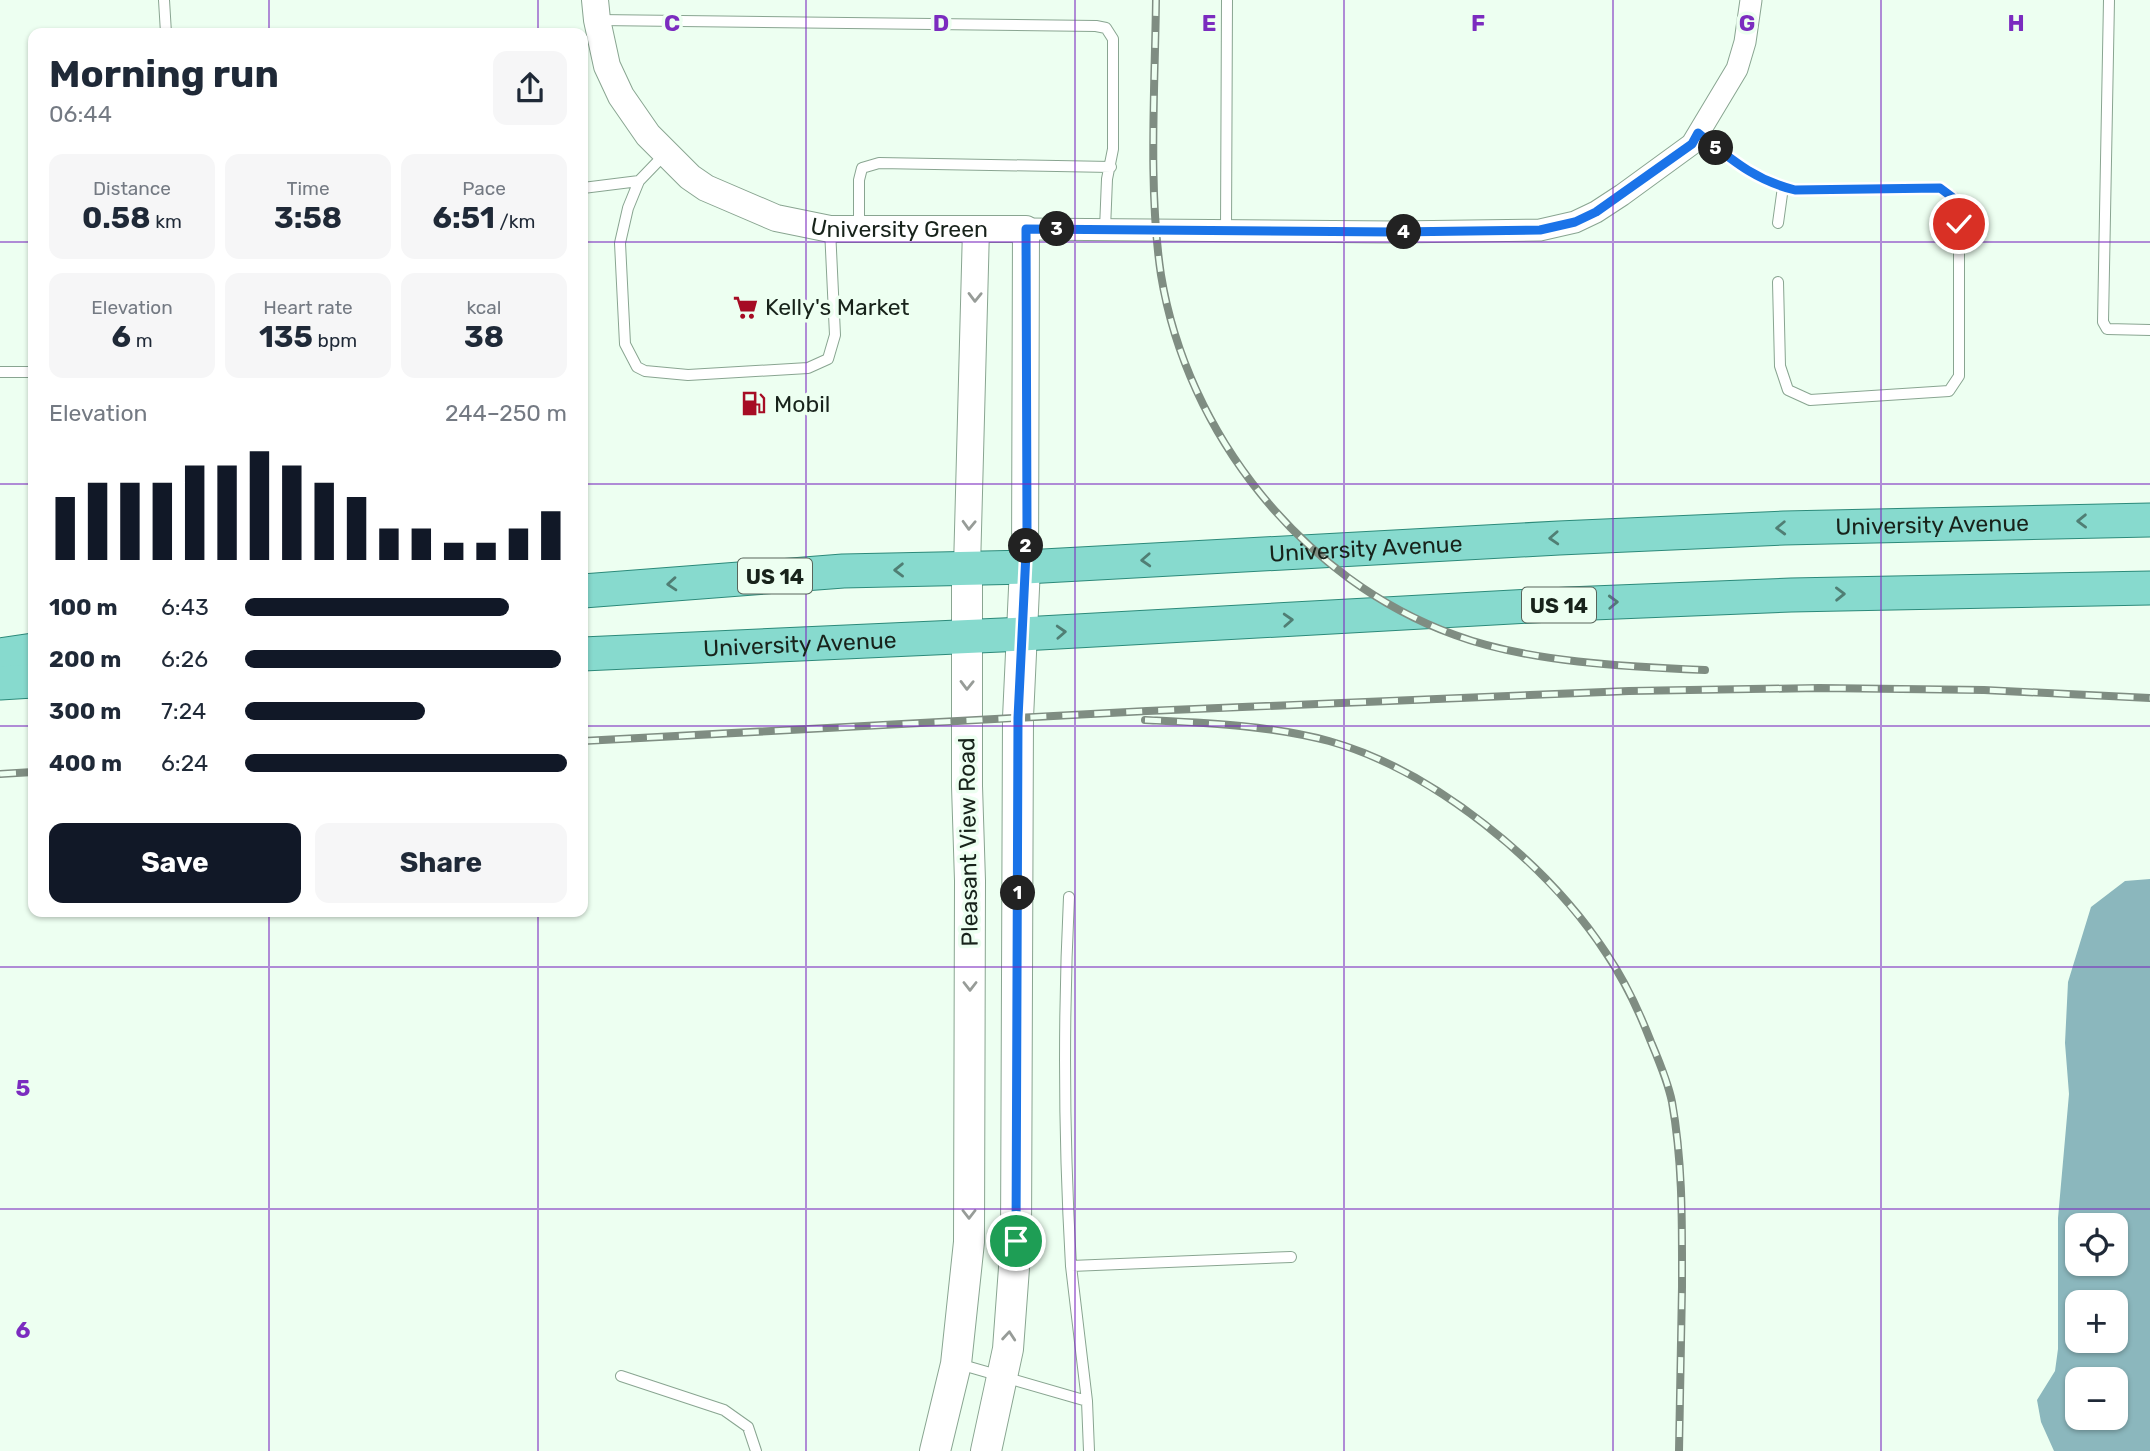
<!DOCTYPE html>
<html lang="en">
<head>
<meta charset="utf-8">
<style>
  body { margin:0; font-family:Rubik,sans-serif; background:#f6f6f7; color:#1f2937; height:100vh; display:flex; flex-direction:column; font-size:26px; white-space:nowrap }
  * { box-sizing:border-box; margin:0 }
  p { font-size:23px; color:#747a83 }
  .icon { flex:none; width:38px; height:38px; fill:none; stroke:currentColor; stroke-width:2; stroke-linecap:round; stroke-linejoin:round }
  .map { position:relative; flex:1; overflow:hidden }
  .details { position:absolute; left:28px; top:28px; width:560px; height:889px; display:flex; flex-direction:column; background:#fff; border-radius:14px; box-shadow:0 2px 5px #0004 }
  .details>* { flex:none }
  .buttons { position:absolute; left:2065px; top:1213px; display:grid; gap:14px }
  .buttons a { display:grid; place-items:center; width:63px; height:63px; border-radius:14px; background:#fff; box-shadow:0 2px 5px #0004; font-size:35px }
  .pin { position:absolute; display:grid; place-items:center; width:60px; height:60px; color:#fff; margin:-30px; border:4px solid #fff; border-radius:50%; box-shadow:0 2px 7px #0007 }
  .km { position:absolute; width:35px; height:35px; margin:-18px; border-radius:50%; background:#222; color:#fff; font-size:19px; line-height:35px; text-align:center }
  .round { display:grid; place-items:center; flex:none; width:74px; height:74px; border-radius:14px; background:#f6f6f7 }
  .headline { display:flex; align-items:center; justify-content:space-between; height:119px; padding:0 21px }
  h1 { font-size:38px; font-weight:700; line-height:52px }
  .metrics { display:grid; grid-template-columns:repeat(3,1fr); gap:10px; height:119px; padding:7px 21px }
  .metrics div { display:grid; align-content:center; border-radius:14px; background:#f6f6f7; text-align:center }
  .metrics b { font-size:30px; font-weight:700 }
  .metrics small { font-size:19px; font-weight:400 }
  .metrics p { font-size:19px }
  .chart { height:196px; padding:14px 21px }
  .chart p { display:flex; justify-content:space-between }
  .chart svg { width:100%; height:126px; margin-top:7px; stroke:#111827; stroke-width:6 }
  .action { display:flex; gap:14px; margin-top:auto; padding:14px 21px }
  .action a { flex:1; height:80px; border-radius:14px; background:#111827; color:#fff; font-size:28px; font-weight:700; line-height:80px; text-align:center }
  .action a+a { background:#f6f6f7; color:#1f2937 }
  ul { padding:0 21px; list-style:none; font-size:23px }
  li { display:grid; grid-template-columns:112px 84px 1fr; align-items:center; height:52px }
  li i { height:18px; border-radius:9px; background:#111827 }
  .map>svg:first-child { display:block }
  .water { fill:#8bb7bd; fill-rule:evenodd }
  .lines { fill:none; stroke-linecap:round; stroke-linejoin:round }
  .service-casing { stroke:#89a591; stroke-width:12 }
  .minor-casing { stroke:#89a591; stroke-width:23 }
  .tertiary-casing { stroke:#89a591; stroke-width:28 }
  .secondary-casing { stroke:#89a591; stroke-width:32 }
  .primary-casing { stroke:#2c8a7a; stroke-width:35 }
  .service { stroke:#fff; stroke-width:10 }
  .minor { stroke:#fff; stroke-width:21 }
  .tertiary { stroke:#fff; stroke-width:26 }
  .secondary { stroke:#fff; stroke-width:30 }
  .primary { stroke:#87dace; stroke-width:33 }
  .rail-casing { stroke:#7f8d82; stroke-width:8 }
  .rail { stroke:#edfff1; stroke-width:5; stroke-dasharray:16; stroke-linecap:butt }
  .oneway { stroke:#979c98 }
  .oneway2 { stroke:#507e74 }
  .route-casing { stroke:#fff; stroke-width:14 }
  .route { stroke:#1a73e8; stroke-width:9 }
  .grid { fill:none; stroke:#7b2cbf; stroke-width:2; stroke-opacity:0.55 }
  .labels { text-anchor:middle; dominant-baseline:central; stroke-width:7; stroke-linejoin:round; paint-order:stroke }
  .shield { fill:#edfff1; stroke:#58655b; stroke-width:2 }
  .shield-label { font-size:21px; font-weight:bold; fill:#18231b }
  .street-label { font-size:23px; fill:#18231b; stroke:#edfff1 }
  .poi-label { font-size:23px; fill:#18231b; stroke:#edfff1; text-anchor:start }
  .grid-label { font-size:23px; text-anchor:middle; font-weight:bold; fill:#7b2cbf; stroke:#edfff1; stroke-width:7; stroke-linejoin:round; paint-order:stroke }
</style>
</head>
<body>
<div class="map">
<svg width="2150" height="1451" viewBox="0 0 2150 1451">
  <rect width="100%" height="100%" fill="#edfff1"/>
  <!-- water -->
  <path class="water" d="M2150,879V1451H2054L2041,1422L2037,1400L2055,1371L2058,1349V1218L2069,1094L2065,1043L2068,982L2091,907L2125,881ZM2077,1225H2116V1264H2077ZM2077,1302H2116V1340H2077ZM2077,1379H2116V1418H2077Z"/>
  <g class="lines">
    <defs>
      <path id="service" d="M164,0L166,33
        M2109,0L2103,322L2107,329L2150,330
        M598,20L1096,26L1106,28L1113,39V149L1107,179L1105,229
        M1698,133C1731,159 1754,180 1795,190L1940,188L1953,197L1959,224V376L1949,391L1810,400L1788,390L1780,366L1778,282
        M666,153L639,181L628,208L620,243L625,344L637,367L645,371L688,375L808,368L828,359L835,335L830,229
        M583,188L639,181
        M1778,223L1783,187
        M859,229V180L862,168L879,163L1111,167
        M1226,230L1227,0
        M0,372H33
        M1069,897C1063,1019 1064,1144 1071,1266
        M959,1364L1087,1401L1089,1451
        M621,1376L724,1410L748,1427L756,1451
        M1087,1401L1071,1266L1291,1257"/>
      <path id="minor" d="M1026,229L1395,232L1540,230L1575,222L1596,212L1622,195L1692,144L1737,69L1745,42L1751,0"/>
      <g id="tertiary">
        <path id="s1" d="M595,0L597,20L607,66L621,96L648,135L690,177L706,188L776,218L830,229H1026L1025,567"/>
        <path d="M967,568L976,229"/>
      </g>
      <path id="secondary" d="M935,1451L956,1364L969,1242L970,881L967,786V568
        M986,1451L1008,1349L1016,1241L1018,718L1025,567"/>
      <g id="primary">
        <path id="s2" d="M583,591L843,571L1025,567L1559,538L1784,528L2150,520"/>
        <path id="s3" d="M583,654L1022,634L1568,604L1791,595L2150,588"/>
        <path d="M0,655L33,650"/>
        <path d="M0,683L33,681"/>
      </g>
    </defs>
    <!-- service casing -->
    <use href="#service" class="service-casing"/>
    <!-- minor casing -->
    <use href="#minor" class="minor-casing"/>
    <!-- tertiary casing -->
    <use href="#tertiary" class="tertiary-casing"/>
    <!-- secondary casing -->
    <use href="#secondary" class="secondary-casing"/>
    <!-- primary casing -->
    <use href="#primary" class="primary-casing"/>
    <!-- service -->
    <use href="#service" class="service"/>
    <!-- minor -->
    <use href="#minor" class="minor"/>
    <!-- tertiary -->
    <use href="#tertiary" class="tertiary"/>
    <!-- secondary -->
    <use href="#secondary" class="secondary"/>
    <!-- primary -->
    <use href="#primary" class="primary"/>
    <defs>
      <path id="rail" d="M1156,0C1155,87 1148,189 1161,275C1187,434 1303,580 1455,635C1527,662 1628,667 1705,670
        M1145,720C1207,723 1268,725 1329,741C1433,770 1547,863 1606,953C1625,981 1639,1011 1651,1042C1659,1061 1668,1082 1672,1102C1683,1164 1682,1225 1682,1287C1681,1342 1680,1396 1679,1451
        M583,741L1147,711L1629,691L1819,688L1984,690L2150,698
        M0,774L33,772"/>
    </defs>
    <!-- rail casing -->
    <use href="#rail" class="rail-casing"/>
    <!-- rail -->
    <use href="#rail" class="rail"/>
  </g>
  <!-- one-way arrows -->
  <defs><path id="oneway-chevron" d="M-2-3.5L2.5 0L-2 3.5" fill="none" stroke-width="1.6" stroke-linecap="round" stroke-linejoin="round" transform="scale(1.75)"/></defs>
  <g class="oneway">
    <use href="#oneway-chevron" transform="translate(975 297) rotate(91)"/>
    <use href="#oneway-chevron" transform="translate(969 525) rotate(92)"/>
    <use href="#oneway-chevron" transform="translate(967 685) rotate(91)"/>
    <use href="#oneway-chevron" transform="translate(970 986) rotate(90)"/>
    <use href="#oneway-chevron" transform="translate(969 1214) rotate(90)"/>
    <use href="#oneway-chevron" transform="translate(1009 1336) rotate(-85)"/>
  </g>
  <g class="oneway2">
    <use href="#oneway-chevron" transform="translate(2082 521) rotate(179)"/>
    <use href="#oneway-chevron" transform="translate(1781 528) rotate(178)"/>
    <use href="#oneway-chevron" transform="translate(1554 538) rotate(177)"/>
    <use href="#oneway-chevron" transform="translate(1146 560) rotate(177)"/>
    <use href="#oneway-chevron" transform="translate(899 570) rotate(179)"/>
    <use href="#oneway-chevron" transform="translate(672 584) rotate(176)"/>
    <use href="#oneway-chevron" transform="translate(1840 594) rotate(-1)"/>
    <use href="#oneway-chevron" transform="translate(1613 602) rotate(-2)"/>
    <use href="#oneway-chevron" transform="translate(1288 620) rotate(-3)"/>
    <use href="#oneway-chevron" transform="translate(1061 632) rotate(-3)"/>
  </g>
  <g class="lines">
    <defs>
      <path id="route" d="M1016,1241L1018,718L1027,532L1026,229L1395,232L1540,230L1575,222L1596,212L1692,144L1698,133C1731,159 1754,180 1795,190L1940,188L1952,197L1959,224"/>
    </defs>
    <!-- route casing -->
    <use href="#route" class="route-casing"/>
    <!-- route -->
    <use href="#route" class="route"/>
  </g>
  <!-- grid -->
  <path class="grid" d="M269,0V33M538,0V33M806,0V1451M1075,0V1451M1344,0V1451M1613,0V1451M1881,0V1451M0,242H33M583,242H2150M0,484H33M583,484H2150M0,726H33M583,726H2150M269,912V1451M538,912V1451M0,967H2150M0,1209H2150"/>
  <!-- icons -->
  <defs>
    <symbol id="supermarket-bare" viewBox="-9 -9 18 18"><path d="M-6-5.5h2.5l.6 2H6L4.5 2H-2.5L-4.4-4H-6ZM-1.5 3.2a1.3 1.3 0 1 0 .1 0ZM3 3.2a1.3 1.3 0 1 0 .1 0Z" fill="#a60c24" stroke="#edfff1" stroke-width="2.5" paint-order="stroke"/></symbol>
    <symbol id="fuel-bare" viewBox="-9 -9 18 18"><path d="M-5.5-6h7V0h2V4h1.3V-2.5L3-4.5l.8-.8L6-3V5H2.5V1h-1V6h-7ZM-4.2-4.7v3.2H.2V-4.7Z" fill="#a60c24" stroke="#edfff1" stroke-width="2.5" paint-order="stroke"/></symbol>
  </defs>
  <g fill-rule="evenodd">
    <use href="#supermarket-bare" x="728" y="290" width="35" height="35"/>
    <use href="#fuel-bare" x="736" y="386" width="35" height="35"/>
  </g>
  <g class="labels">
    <!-- shield labels -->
    <g class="shield">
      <rect x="738" y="558.5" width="74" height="35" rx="5"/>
      <rect x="1522" y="587.5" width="74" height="35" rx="5"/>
    </g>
    <g class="shield-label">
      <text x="775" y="576">US 14</text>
      <text x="1559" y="605">US 14</text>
    </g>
    <!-- street labels -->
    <g class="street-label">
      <text stroke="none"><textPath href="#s1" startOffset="427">University Green</textPath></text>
      <text stroke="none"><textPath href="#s2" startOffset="1351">University Avenue</textPath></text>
      <text stroke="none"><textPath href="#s2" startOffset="784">University Avenue</textPath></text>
      <text stroke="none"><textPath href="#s3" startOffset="217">University Avenue</textPath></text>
      <text transform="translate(968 842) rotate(-91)">Pleasant View Road</text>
    </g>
    <!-- poi labels -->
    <g class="poi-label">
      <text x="765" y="307">Kelly's Market</text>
      <text x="774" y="404">Mobil</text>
    </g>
  </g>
  <g class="grid-label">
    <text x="672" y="31">C</text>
    <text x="941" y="31">D</text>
    <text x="1209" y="31">E</text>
    <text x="1478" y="31">F</text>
    <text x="1747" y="31">G</text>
    <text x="2016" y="31">H</text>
    <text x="23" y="1096">5</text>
    <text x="23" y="1338">6</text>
  </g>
</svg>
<div class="buttons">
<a><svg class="icon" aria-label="locate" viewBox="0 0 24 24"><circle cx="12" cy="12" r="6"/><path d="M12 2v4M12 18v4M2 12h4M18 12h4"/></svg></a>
<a>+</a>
<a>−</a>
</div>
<div class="pin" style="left:1016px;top:1241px;background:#1e9e55"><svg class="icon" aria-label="arrive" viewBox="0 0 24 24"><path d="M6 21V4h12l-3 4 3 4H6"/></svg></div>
<div class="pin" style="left:1959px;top:224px;background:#d93025"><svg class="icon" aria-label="check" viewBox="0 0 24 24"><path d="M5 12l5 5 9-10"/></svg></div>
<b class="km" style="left:1018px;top:893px">1</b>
<b class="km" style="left:1026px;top:546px">2</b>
<b class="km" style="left:1057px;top:229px">3</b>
<b class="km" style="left:1404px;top:232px">4</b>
<b class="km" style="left:1716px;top:148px">5</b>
<section class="details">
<div class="headline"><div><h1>Morning run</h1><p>06:44</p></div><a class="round"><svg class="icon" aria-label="share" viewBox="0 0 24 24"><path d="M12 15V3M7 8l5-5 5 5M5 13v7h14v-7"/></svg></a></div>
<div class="metrics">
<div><p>Distance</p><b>0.58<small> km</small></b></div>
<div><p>Time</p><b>3:58</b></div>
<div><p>Pace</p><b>6:51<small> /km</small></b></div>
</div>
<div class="metrics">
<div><p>Elevation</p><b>6<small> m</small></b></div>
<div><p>Heart rate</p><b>135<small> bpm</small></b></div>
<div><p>kcal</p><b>38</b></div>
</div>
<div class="chart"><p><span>Elevation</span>244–250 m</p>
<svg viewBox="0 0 160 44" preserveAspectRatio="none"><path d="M5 44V22M15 44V17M25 44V17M35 44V17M45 44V11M55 44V11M65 44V6M75 44V11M85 44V17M95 44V22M105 44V33M115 44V33M125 44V38M135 44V38M145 44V33M155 44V27"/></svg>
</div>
<ul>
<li><b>100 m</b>6:43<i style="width:82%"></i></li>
<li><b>200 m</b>6:26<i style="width:98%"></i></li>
<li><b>300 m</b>7:24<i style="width:56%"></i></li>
<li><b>400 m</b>6:24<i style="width:100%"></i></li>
</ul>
<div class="action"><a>Save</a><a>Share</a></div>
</section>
</div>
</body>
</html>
